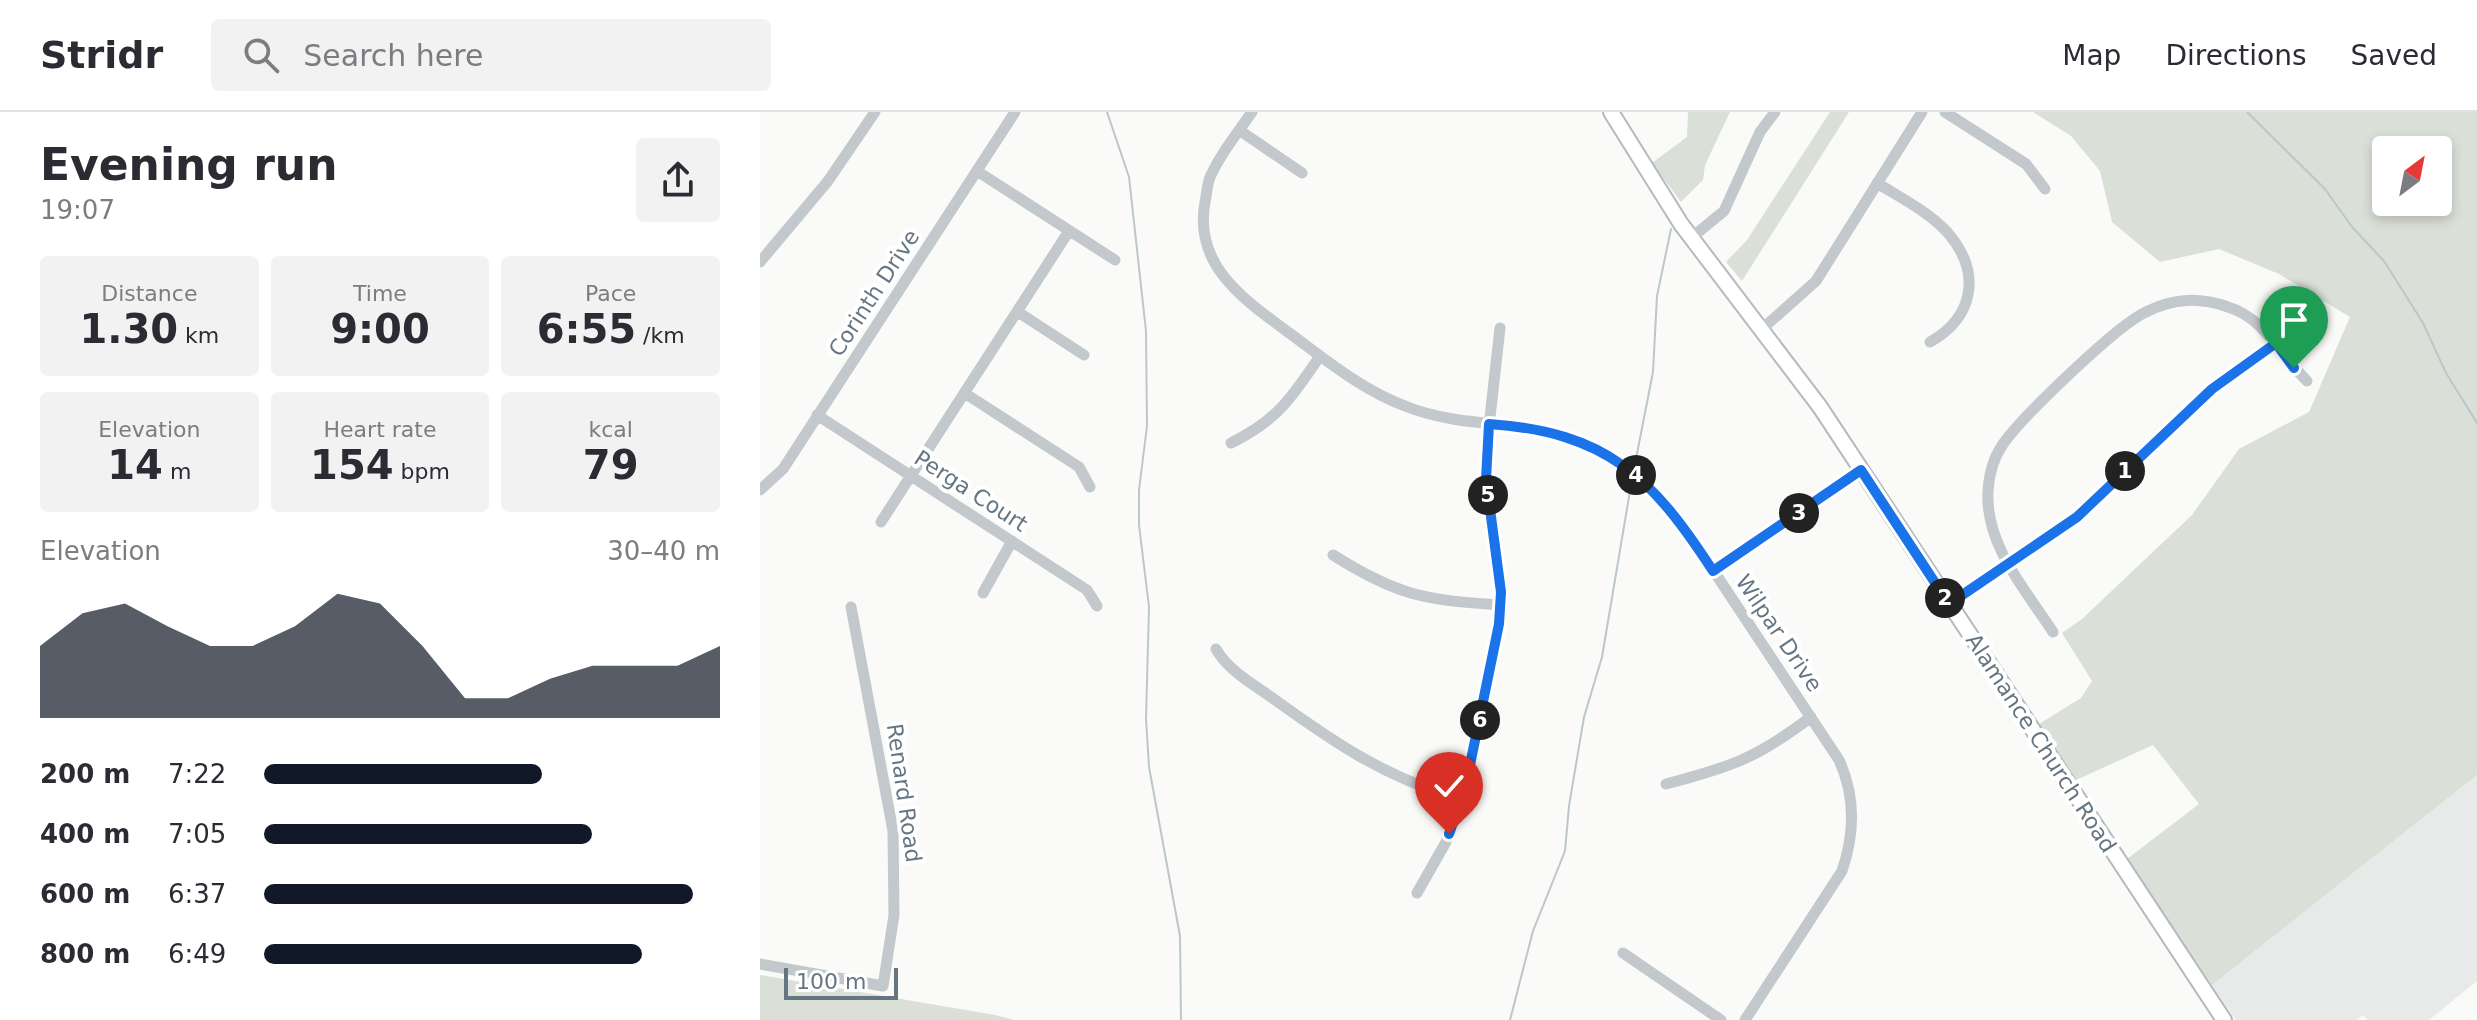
<!DOCTYPE html>
<html lang="en">
<head>
<meta charset="utf-8">
<style>
  body { margin:0; font-family:"DejaVu Sans",sans-serif; background:#f2f2f3; color:#2b2b33; height:100vh; display:flex; flex-direction:column; font-size:30px; white-space:nowrap }
  * { box-sizing:border-box; margin:0 }
  p { font-size:26px; color:#7c7c81 }
  .icon { flex:none; width:44px; height:44px; fill:none; stroke:currentColor; stroke-width:2; stroke-linecap:round; stroke-linejoin:round }
  .map { position:relative; flex:1; overflow:hidden }
  .side { display:flex; flex-direction:column; background:#fff; width:760px }
  .side>* { flex:none }
  .needle { width:52px; rotate:32deg }
  .controls { position:absolute; left:1612px; top:24px; display:grid; gap:16px }
  .controls a { display:grid; place-items:center; width:80px; height:80px; border-radius:8px; background:#fff; box-shadow:0 4px 12px #0003; font-size:40px }
  .scale { position:absolute; left:24px; bottom:20px; width:114px; box-sizing:border-box; padding-left:8px; border:4px solid #657683; border-top:0; font-size:22px; line-height:28px; white-space:nowrap; color:#657683; -webkit-text-stroke:6px #fff; paint-order:stroke }
  .pin { position:absolute; display:grid; place-items:center; width:68px; height:68px; color:#fff; margin:-82px -34px; border-radius:50% 50% 50% 0; rotate:-45deg; box-shadow:0 0 8px #0007 }
  .pin .icon { rotate:45deg }
  .km { position:absolute; width:40px; height:40px; margin:-20px; border-radius:50%; background:#222; color:#fff; font-size:22px; line-height:40px; text-align:center }
  .round { display:grid; place-items:center; flex:none; width:84px; height:84px; border-radius:8px; background:#f2f2f3 }
  .overview { display:flex; align-items:center; justify-content:space-between; height:136px; padding:0 40px }
  h1 { font-size:44px; font-weight:600; line-height:60px }
  .figures { display:grid; grid-template-columns:repeat(3,1fr); gap:12px; height:136px; padding:8px 40px }
  .figures div { display:grid; align-content:center; border-radius:8px; background:#f2f2f3; text-align:center }
  .figures b { font-size:40px; font-weight:600 }
  .figures small { font-size:22px; font-weight:400 }
  .figures p { font-size:22px }
  .chart { height:224px; padding:16px 40px }
  .chart p { display:flex; justify-content:space-between }
  .chart svg { width:100%; height:144px; margin-top:8px; fill:#111827; opacity:.7 }
  ul { padding:0 40px; list-style:none; font-size:26px }
  li { display:grid; grid-template-columns:128px 96px 1fr; align-items:center; height:60px }
  li i { height:20px; border-radius:10px; background:#111827 }
  header { display:flex; align-items:center; gap:48px; box-sizing:border-box; height:112px; padding:0 40px; background:#fff; border-bottom:2px solid #e1e1e2 }
  header strong { font-size:38px }
  nav { display:flex; gap:44px; margin-inline-start:auto; font-size:28px }
  .search { width:560px; height:72px; background:#f2f2f3; display:flex; align-items:center; gap:20px; box-sizing:border-box; padding:0 28px; border-radius:8px; color:#7c7c81; font-size:30px }
  main { display:flex; flex:1; min-height:0 }
  .map>svg:first-child { display:block }
  .built { fill:#e8e9e9 }
  .green { fill:#dadfd7; fill-rule:evenodd }
  .lines { fill:none; stroke-linecap:round; stroke-linejoin:round }
  .stream { stroke:#bbc7cb; stroke-width:2 }
  .major-casing { stroke:#b5babe; stroke-width:18 }
  .minor { stroke:#c3c8cc; stroke-width:11 }
  .major { stroke:#fff; stroke-width:14 }
  .route-casing { stroke:#fff; stroke-width:16 }
  .route { stroke:#1a73e8; stroke-width:10 }
  .labels { text-anchor:middle; dominant-baseline:central; stroke-width:8; stroke-linejoin:round; paint-order:stroke }
  .street-label { font-size:22px; fill:#657683; stroke:#fff }
</style>
</head>
<body>
<header>
<strong>Stridr</strong>
<div class="search"><svg class="icon" aria-label="search" viewBox="0 0 24 24"><circle cx="10" cy="10" r="6"/><path d="M15 15l6 6"/></svg>Search here</div>
<nav><a>Map</a><a>Directions</a><a>Saved</a></nav>
</header>
<main>
<section class="side">
<div class="overview"><div><h1>Evening run</h1><p>19:07</p></div><a class="round"><svg class="icon" aria-label="share" viewBox="0 0 24 24"><path d="M12 15V3M7 8l5-5 5 5M5 13v7h14v-7"/></svg></a></div>
<div class="figures">
<div><p>Distance</p><b>1.30<small> km</small></b></div>
<div><p>Time</p><b>9:00</b></div>
<div><p>Pace</p><b>6:55<small> /km</small></b></div>
</div>
<div class="figures">
<div><p>Elevation</p><b>14<small> m</small></b></div>
<div><p>Heart rate</p><b>154<small> bpm</small></b></div>
<div><p>kcal</p><b>79</b></div>
</div>
<div class="chart"><p><span>Elevation</span>30–40 m</p>
<svg viewBox="0 0 160 44" preserveAspectRatio="none"><path d="M0 44V22L10 12L20 9L30 16L40 22L50 22L60 16L70 6L80 9L90 22L100 38L110 38L120 32L130 28L140 28L150 28L160 22V44z"/></svg>
</div>
<ul>
<li><b>200 m</b>7:22<i style="width:61%"></i></li>
<li><b>400 m</b>7:05<i style="width:72%"></i></li>
<li><b>600 m</b>6:37<i style="width:94%"></i></li>
<li><b>800 m</b>6:49<i style="width:83%"></i></li>
</ul>
</section>
<div class="map">
<svg width="1717" height="908" viewBox="0 0 1717 908">
  <rect width="100%" height="100%" fill="#fafaf8"/>
  <!-- built -->
  <path class="built" d="M1717,663V869L1669,908H1608L1603,903L1597,908H1476L1452,873Z"/>
  <!-- green -->
  <path class="green" d="M928,0H970L945,53L943,68L921,90L892,51L927,25Z
    M1070,0H1089L982,169L966,150L987,128Z
    M1273,0H1717V663L1452,873L1367,747L1439,692L1393,633L1316,668L1279,612L1321,586L1332,569L1302,521L1322,507L1432,403L1479,337L1549,300L1590,205L1519,162L1459,137L1400,150L1352,110L1340,59L1311,24ZM1626,38H1678V90H1626Z
    M0,863L235,903L254,908H0Z"/>
  <g class="lines">
    <!-- stream -->
    <path class="stream" d="M347,0L369,65L386,219L387,314L379,378V413L389,495L386,607L389,655L420,824L421,908
      M1487,0L1565,77L1592,115L1624,149L1663,211L1686,261L1717,311
      M874,357L893,260L897,184L911,117
      M750,908L773,819L805,739L809,694L824,605L842,545L872,367"/>
    <defs>
      <path id="major" d="M851,0L921,112L1060,295L1464,908"/>
    </defs>
    <!-- major casing -->
    <use href="#major" class="major-casing"/>
    <!-- minor -->
    <path class="minor" d="M492,0C479,19 462,39 452,61C447,69 447,81 445,90C433,155 486,189 532,223C567,249 604,279 645,294C677,307 711,310 746,313C815,320 873,351 918,405L1079,648C1096,685 1095,721 1082,759L985,908
      M1185,0L1266,52L1285,77
      M479,18L542,61
      M217,59L355,148
      M1117,71C1141,86 1169,100 1188,121C1222,161 1214,205 1170,230
      M931,126L964,99L1000,20L1015,0
      M0,150L68,69L115,0
      M258,200L324,243
      M1002,217L1056,169L1162,0
      M206,282L319,355L330,375
      M57,303L327,478L337,494
      M471,331C518,308 531,286 560,244
      M0,378L23,357L255,0
      M121,410L309,119
      M573,443C638,484 665,488 740,493
      M953,459L1101,358
      M223,481L252,429
      M1189,492L1317,405L1452,277L1516,231
      M1293,520C1265,477 1225,433 1228,379C1229,363 1234,345 1243,332C1262,305 1357,213 1386,200C1414,186 1439,185 1468,195C1505,206 1521,244 1547,269
      M456,537C468,558 491,571 511,585C576,632 623,664 701,688
      M906,672C971,655 997,646 1051,605
      M657,781L686,730L705,677L739,512L741,480L729,393L726,341L740,216
      M863,841L961,908
      M0,852L123,874L134,803L133,719L91,495"/>
    <!-- major -->
    <use href="#major" class="major"/>
  </g>
  <g class="lines">
    <defs>
      <path id="route" d="M689,722L705,677L739,512L741,480L726,367L729,312C847,320 892,365 953,459L1101,358L1189,492L1317,405L1452,277L1516,231L1534,256"/>
    </defs>
    <!-- route casing -->
    <use href="#route" class="route-casing"/>
    <!-- route -->
    <use href="#route" class="route"/>
  </g>
  <g class="labels">
    <!-- street labels -->
    <g class="street-label">
      <text transform="translate(114 181) rotate(-57)">Corinth Drive</text>
      <text transform="translate(211 379) rotate(33)">Perga Court</text>
      <text transform="translate(1019 521) rotate(56)">Wilpar Drive</text>
      <text transform="translate(1281 631) rotate(57)">Alamance Church Road</text>
      <text transform="translate(144 681) rotate(82)">Renard Road</text>
    </g>
  </g>
</svg>
<div class="controls">
<a><svg class="needle" viewBox="-14 -14 28 28"><path d="M0-13l5 13h-10z" fill="#e53935"/><path d="M0 13l5-13h-10z" fill="#7c7c81"/></svg></a>
</div>
<div class="scale">100 m</div>
<div class="pin" style="left:1534px;top:256px;background:#1e9e55"><svg class="icon" aria-label="arrive" viewBox="0 0 24 24"><path d="M6 21V4h12l-3 4 3 4H6"/></svg></div>
<div class="pin" style="left:689px;top:722px;background:#d93025"><svg class="icon" aria-label="check" viewBox="0 0 24 24"><path d="M5 12l5 5 9-10"/></svg></div>
<b class="km" style="left:1365px;top:359px">1</b>
<b class="km" style="left:1185px;top:486px">2</b>
<b class="km" style="left:1039px;top:401px">3</b>
<b class="km" style="left:876px;top:363px">4</b>
<b class="km" style="left:728px;top:383px">5</b>
<b class="km" style="left:720px;top:608px">6</b>
</div>
</main>
</body>
</html>
